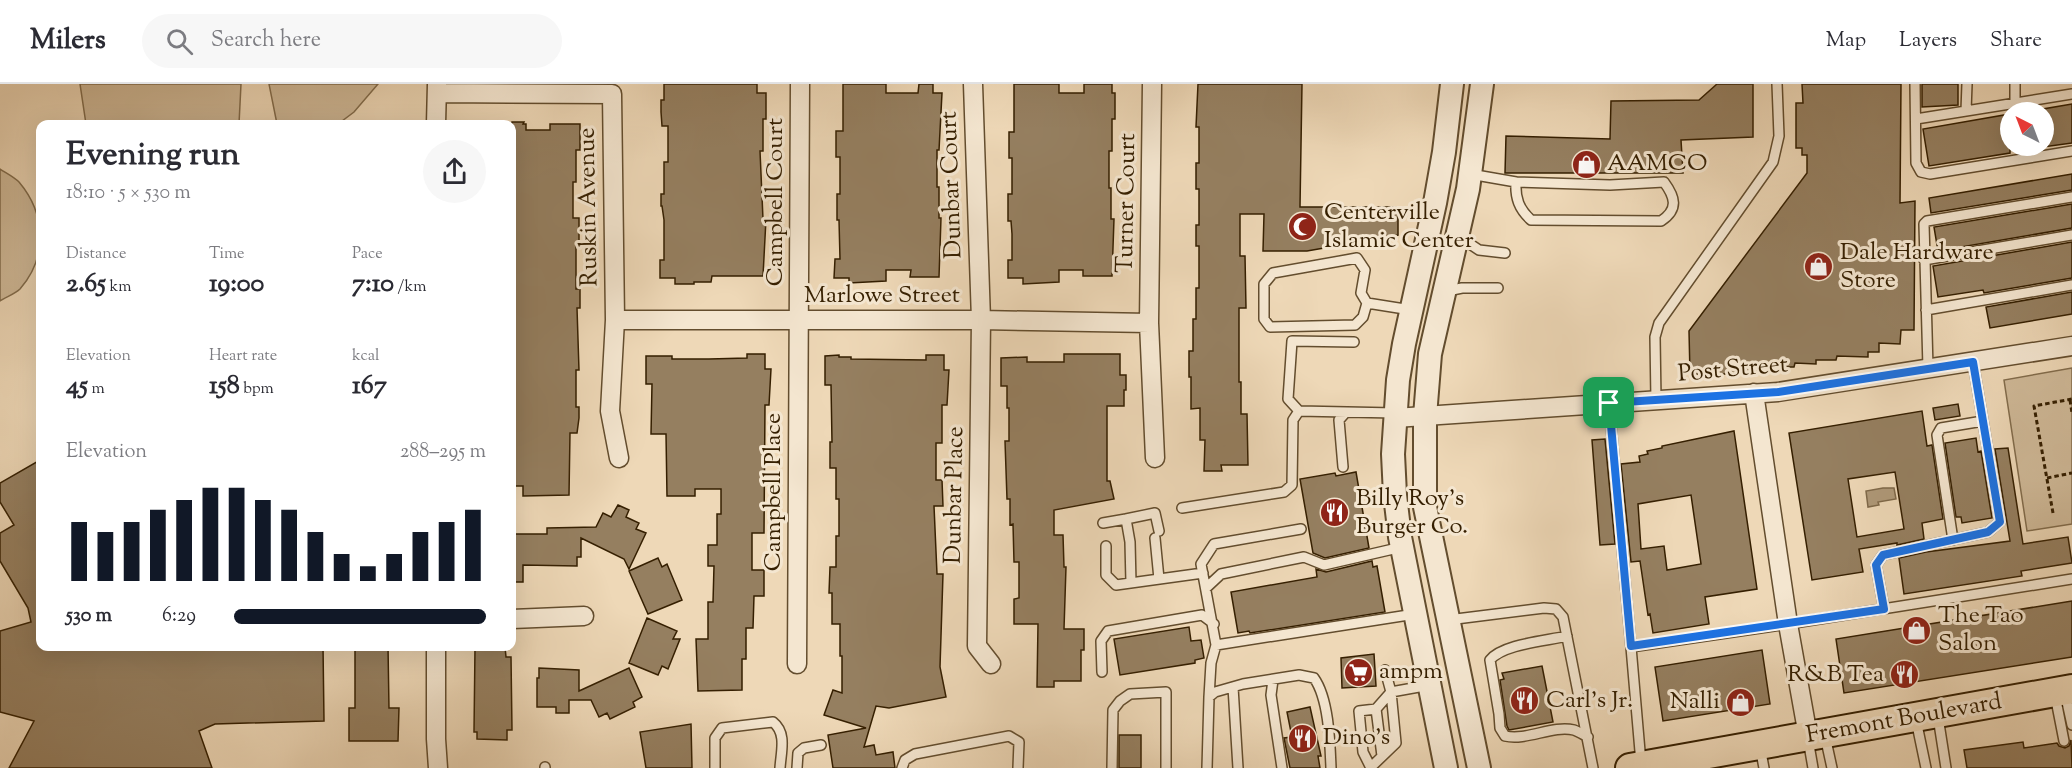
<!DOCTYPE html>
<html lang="en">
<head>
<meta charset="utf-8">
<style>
  body { margin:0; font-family:"Sorts Mill Goudy",serif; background:#f7f7f7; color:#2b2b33; height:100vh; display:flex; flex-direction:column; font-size:22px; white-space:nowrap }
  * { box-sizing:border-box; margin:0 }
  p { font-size:20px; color:#7c7c81 }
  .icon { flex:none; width:33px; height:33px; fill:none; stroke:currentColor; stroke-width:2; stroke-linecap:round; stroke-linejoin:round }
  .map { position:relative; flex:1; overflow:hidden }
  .sheet { position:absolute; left:36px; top:36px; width:480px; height:531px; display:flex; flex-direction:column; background:#fff; border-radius:12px; box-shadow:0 6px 24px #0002 }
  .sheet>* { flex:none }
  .needle { width:39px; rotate:318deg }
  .buttons { position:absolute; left:2000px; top:18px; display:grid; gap:12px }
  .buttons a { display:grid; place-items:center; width:54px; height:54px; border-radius:50%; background:#fff; box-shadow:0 6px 24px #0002; font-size:30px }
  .pin { position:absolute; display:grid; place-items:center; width:51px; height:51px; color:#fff; margin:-26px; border-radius:12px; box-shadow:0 3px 9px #0006 }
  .round { display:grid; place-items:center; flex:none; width:63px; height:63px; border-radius:32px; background:#f7f7f7 }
  .summary { display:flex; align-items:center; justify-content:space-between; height:102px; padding:0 30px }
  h1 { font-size:33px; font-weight:800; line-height:45px }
  .stats { display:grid; grid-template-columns:repeat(3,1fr); gap:9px; height:102px; padding:6px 30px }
  .stats div { display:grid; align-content:center }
  .stats b { font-size:26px; font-weight:800 }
  .stats small { font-size:16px; font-weight:400 }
  .stats p { font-size:16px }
  .chart { height:168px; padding:12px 30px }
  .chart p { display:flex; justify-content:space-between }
  .chart svg { width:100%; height:108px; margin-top:6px; stroke:#111827; stroke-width:6 }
  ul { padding:0 30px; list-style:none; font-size:20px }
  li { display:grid; grid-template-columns:96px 72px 1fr; align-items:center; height:45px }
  li i { height:15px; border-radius:8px; background:#111827 }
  header { display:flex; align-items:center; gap:36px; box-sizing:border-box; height:84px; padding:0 30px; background:#fff; border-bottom:2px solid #e1e1e2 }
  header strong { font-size:28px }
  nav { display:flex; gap:33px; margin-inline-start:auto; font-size:21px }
  .search { width:420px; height:54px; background:#f7f7f7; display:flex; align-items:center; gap:15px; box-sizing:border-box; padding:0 21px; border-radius:33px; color:#7c7c81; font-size:22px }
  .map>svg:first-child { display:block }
  .green { fill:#cfb998; stroke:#826c4c; stroke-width:1.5 }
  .water { fill:#af9979; stroke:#7e6849; stroke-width:1.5 }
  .building { fill:#957f60; stroke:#351f01; stroke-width:1.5; fill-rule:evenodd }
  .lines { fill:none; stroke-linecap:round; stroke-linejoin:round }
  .service-casing { stroke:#634d2e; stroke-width:12 }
  .minor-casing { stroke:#634d2e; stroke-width:21 }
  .tertiary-casing { stroke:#634d2e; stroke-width:26 }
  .primary-casing { stroke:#351f01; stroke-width:32 }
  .path { stroke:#351f01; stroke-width:3; stroke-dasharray:4.5 3; stroke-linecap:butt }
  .service { stroke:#f4e6d0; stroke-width:9 }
  .minor { stroke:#f4e6d0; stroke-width:18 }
  .tertiary { stroke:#f4e6d0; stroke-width:22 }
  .primary { stroke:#eed8b7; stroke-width:28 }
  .route-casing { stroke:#fff; stroke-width:12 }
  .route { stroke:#1a73e8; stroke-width:8 }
  .labels { text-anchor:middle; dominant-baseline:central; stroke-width:6; stroke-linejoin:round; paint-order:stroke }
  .poi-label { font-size:24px; fill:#351f01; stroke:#f4e6d0; text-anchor:start }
  .street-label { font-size:24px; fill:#351f01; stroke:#f4e6d0 }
</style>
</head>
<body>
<header>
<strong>Milers</strong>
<div class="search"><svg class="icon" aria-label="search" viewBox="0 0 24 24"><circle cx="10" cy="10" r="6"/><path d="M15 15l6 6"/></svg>Search here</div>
<nav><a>Map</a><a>Layers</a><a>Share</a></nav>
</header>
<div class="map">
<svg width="2072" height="684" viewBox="0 0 2072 684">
  <rect width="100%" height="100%" fill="#eed8b7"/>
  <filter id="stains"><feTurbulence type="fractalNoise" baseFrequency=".00333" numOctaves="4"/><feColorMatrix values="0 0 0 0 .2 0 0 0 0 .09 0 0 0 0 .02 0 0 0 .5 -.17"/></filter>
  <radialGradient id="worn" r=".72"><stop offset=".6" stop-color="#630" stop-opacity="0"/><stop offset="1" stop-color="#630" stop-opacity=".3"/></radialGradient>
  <!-- green -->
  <path class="green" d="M80,0H241L239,40H86Z
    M269,0H378L354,28L338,40H277Z
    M0,85C6,89 14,93 19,98C46,130 48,173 20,205C15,210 6,213 0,217Z
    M2072,284V440L2027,447L2004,296Z"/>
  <!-- water -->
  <path class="water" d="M1883,404H1894L1896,415L1878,418L1879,421L1868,423L1866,407Z"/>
  <!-- building -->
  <path class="building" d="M664,0H757V9H766V35H763V67H760L763,135H766L763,192H712L711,198H694V200H675V194H660V176H664V136L662,122H661V110H664V78H668V42H662L661,28V16H664Z
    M843,0H886V9H918L919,0H933V9H942L939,66H937V103H939V134H941L939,193H910L911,186H886V197L849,199V194H834L835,175H840L839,136H837V110H840V73H836V47H843Z
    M1014,0H1059V9H1084V0H1112V9H1115V35H1112V67H1109V104H1111V135H1114L1112,192H1083V186H1059V198L1023,200V194H1008V176H1012V150L1011,137H1008V110H1012V74H1009V48H1014Z
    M1198,0H1302L1300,123H1398V151L1307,167H1263L1264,130H1240V172H1245L1246,224H1239V298H1241V330H1247L1248,381H1221L1222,387H1204L1205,356H1200V324L1191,325V293H1189V267H1193V235H1196V204H1199V162H1196V141H1199V105H1196V79H1199V43H1196Z
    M1717,0H1753V53L1681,56L1683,89H1505L1506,52L1610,55L1611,17L1699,16Z
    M1802,0H1901L1900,119L1915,117L1914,246H1901L1900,260L1879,259V268H1868V273L1837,272L1836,276H1816V280L1795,279L1794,283H1774V287H1753V290H1690L1689,247L1807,89V71H1802V64H1796V19H1803Z
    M1922,0H1958V21L1922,23Z
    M2072,20V59L2043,63V25Z
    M2010,30V69L1929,82L1923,45Z
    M512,38H524L523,40H526V46H550V40H580V66H576V98H573V134H579V160H576V205H580V224H577L579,286H576V323H579V334L577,349H570L569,411L523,412V402H512Z
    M2072,90V106L1931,129L1929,114Z
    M2072,120V144L1938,167L1934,143Z
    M2072,158V194L1984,209L1983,206L1938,213L1933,182Z
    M2072,208V230L1990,244L1986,223Z
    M747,270H765V285H771L769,321H765L764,449H752V486H764V512H754L753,544H746V575H742V606L698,607L696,555H708V518H713L714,482H708V461H717V430H721V405H695V412H667L666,350H651L652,300H646V272H672V275H709L747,274Z
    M1064,270H1120V291H1126V306H1124V322H1107V397H1110L1114,415L1054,426V451H1063L1064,483H1066L1064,545H1084V566H1081V597H1054V603H1037L1038,540H1014V515L1019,514V478H1014L1013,440L1010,441V415H1007L1005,357H1009V324H1007V302H1001V274L1027,273V278H1064Z
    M839,271V273H851V275L926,276V271H944V286H949L947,321H942V359H936V396H942L943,422H934L937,490H943L940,583L946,613L889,624L876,622L864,663L874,661L876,671L893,668L895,684H833L828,651L866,644L824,631L833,606L842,609V572H840V540H832V509H829L830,483H836V452H839V415H836V384H830V358H832L831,301H825V272Z
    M1958,320L1960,332L1935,336L1933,324Z
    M1922,327L1927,362L1932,361L1943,435L1922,439L1924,455L1897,461V459L1859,465L1863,488L1812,496L1789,349ZM1895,388L1904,445L1857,453L1848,395Z
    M1734,347L1757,505L1705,513L1709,540L1653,549L1650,530L1648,531L1640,477L1631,478L1621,380L1640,378L1639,372L1648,370L1647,367L1662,364V362ZM1691,411L1701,480L1667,486L1664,462L1641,465L1638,420Z
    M1976,354L1978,368L1981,367L1992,434L1962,439L1961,433H1956L1945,359Z
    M1605,355L1615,460L1600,461L1592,356Z
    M2008,364L2023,460L2068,453L2072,479L2021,487L2022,492L1904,510L1899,474L1926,468L2010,457L1995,365Z
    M40,376V562H323L324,637L215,640L199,647L212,684H9L34,637L0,628V547L31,538L28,524L0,477V449L14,441L0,418V399Z
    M1356,388L1369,464L1325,474L1313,469L1300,395L1335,389L1336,392Z
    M618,421L629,426L626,433L639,439L636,445L646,449L629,485L624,475L581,454V473H577V482L523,481V498H512V450H547V444L596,443L603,429L611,433Z
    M658,474L662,483L667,480L682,516L648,530L629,487Z
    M1372,477L1373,483L1377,482L1385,528L1250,549L1249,547L1238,549L1231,508L1317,493L1316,485L1326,488Z
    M2072,517V573L1844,609L1836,555Z
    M647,534L677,547L673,555H680L668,585L662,582L658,591L629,579Z
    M1189,543L1191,557L1201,556L1204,574L1195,576V579L1120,591L1114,555Z
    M355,562H388L389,624H399L398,657H349V624H355Z
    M505,563L506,573H511L512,646H507V656L477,655V648H474L475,564Z
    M1762,566L1770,620L1663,637L1655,583Z
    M1374,570L1376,602L1342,604L1341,574Z
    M1542,582L1553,638L1509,646L1507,642L1500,596L1504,595L1502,589Z
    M539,584L579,586V607L629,584L642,613L633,618L635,623L610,635L607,629L599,633L591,616H569V629H556V623H537V594H539Z
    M1310,623L1321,672H1318L1320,684H1290L1284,654L1292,653L1287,628Z
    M691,640L692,684H646L640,648Z
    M1119,651H1141V684H1119Z
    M2071,656L2072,684H1967L1964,666L2023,658L2024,664L2057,659L2059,662L2065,664L2069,662Z"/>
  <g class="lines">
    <defs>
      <path id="service" d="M1915,0L1916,79L1921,88L1930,90L2072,67
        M2015,19V0
        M1966,27L1967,0
        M1916,35L2072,10
        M1470,90L1516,98C1515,114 1519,125 1531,136L1661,137C1679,125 1675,113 1664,98L1610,101L1516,98
        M1458,152L1479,166L1505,169
        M1924,176L2072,151
        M1447,207L1462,204H1498
        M1367,219L1363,233L1355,241L1270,243L1264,235V200L1273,189L1357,174L1365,186L1361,209L1367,219L1411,226
        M1926,226L2072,201
        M1354,258L1292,257L1288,315L1299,327L1395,329
        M1928,284L1924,140L1927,137L2072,113
        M1656,316L1655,253L1659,239L1773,78L1779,52L1777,0
        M1609,319L1631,563
        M1343,383L1339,336L1346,328
        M1182,424L1284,408L1292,401L1293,336L1299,327
        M1126,435L1155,429L1159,447
        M1103,439L1126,435L1130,458L1131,499
        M1301,445L1214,460L1201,480L1216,561L1415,530
        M1155,454L1159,495
        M1953,456L1937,351L1941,344L1983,337
        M1106,462V491L1116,501L1203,489
        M1206,504L1221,490L1304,473L1324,481L1402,463
        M1884,525L1876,481L1883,471L1988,448L2000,438L1973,278
        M1448,536L1544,524L1556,525L1563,533L1593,684
        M1567,552C1546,557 1503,560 1490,576L1499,630L1500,644L1505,652C1527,657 1552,641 1574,646C1579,648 1584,651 1588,653
        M1102,588L1101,557L1108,547L1202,531L1214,540
        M1273,596L1271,611L1282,684
        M1233,603L1238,684
        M2065,609L2072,641
        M2055,611L2064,657
        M1209,613L1211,579L1216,561
        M1376,625L1382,672
        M1938,633L1946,684
        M1916,636L1926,684
        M1825,652L1832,684
        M1808,655L1813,684
        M1760,663L1764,684
        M1641,679L1631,563L1788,540L2072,495
        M545,683V684
        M1371,683L1396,659L1391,608L1385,586
        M715,684V654L722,644L773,638C787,649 781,668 780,684
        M797,684L798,669L804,664L821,661
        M902,684L905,676L915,670L1009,652L1019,658L1018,684
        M1112,684L1113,626L1120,617L1130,610L1166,608V684
        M1207,684L1209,613L1215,608L1243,600L1299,591L1314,594C1329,615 1330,659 1331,684
        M1371,684L1363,668L1359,627L1376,625L1391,608L1430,601"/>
      <path id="minor" d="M973,0L981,236L977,562L991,580
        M1152,0L1149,239L1155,374
        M437,9L612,10L615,236L610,327L619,374
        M436,40L437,0
        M615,236H981L1149,239
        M1754,309L1788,540L1808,652
        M1395,334L1778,308L2072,262
        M512,535L584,532
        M436,562V655L438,684
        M797,580L800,0"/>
      <path id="tertiary" d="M1446,684L1400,453L1395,411L1393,370L1398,296L1404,260L1435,119L1444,68L1452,0
        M1479,684L1425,423V332L1430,270L1468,105L1482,0"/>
      <path id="primary" d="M1630,684L2072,605"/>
    </defs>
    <!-- service casing -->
    <use href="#service" class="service-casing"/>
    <!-- minor casing -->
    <use href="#minor" class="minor-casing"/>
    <!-- tertiary casing -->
    <use href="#tertiary" class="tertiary-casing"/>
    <!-- primary casing -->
    <use href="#primary" class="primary-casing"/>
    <!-- path -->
    <path class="path" d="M2070,316L2072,329
      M2047,394L2072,389
      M2053,429L2034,322L2072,315"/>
    <!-- service -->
    <use href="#service" class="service"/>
    <!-- minor -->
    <use href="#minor" class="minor"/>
    <!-- tertiary -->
    <use href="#tertiary" class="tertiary"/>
    <!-- primary -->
    <use href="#primary" class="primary"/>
  </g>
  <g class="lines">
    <defs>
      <path id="route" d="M1973,278L2000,438L1988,448L1883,471L1876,481L1884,525L1631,562L1609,319L1778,308Z"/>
    </defs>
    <!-- route casing -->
    <use href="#route" class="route-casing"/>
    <!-- route -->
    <use href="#route" class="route"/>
  </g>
  <!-- icons -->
  <defs>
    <symbol id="shop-disc" viewBox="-11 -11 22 22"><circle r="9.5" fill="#8f2418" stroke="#f4e6d0"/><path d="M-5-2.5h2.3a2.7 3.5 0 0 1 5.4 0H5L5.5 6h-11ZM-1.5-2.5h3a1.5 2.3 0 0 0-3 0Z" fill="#fff"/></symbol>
    <symbol id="mosque-disc" viewBox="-11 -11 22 22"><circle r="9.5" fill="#8f2418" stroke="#f4e6d0"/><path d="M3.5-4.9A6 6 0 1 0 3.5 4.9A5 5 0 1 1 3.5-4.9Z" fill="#fff"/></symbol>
    <symbol id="restaurant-disc" viewBox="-11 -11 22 22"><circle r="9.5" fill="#8f2418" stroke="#f4e6d0"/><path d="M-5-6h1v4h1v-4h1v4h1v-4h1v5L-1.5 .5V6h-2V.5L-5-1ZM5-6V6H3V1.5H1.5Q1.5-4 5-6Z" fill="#fff"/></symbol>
    <symbol id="supermarket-disc" viewBox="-11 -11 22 22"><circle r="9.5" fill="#8f2418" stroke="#f4e6d0"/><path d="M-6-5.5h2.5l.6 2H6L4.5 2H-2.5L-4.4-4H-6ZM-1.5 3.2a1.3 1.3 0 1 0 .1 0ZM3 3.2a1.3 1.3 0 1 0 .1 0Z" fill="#fff"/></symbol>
  </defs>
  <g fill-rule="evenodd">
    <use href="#shop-disc" x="1570" y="64" width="33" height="33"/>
    <use href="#mosque-disc" x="1286" y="126" width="33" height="33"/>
    <use href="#shop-disc" x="1802" y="166" width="33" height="33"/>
    <use href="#restaurant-disc" x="1318" y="412" width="33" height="33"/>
    <use href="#shop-disc" x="1900" y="530" width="33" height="33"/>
    <use href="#supermarket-disc" x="1342" y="572" width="33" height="33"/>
    <use href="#restaurant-disc" x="1888" y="574" width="33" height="33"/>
    <use href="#restaurant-disc" x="1508" y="600" width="33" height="33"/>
    <use href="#shop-disc" x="1724" y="602" width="33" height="33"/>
    <use href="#restaurant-disc" x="1286" y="638" width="33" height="33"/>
  </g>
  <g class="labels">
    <!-- poi labels -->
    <g class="poi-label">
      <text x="1607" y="80">AAMCO</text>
      <text x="1324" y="129">Centerville<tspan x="1324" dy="28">Islamic Center</tspan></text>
      <text x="1840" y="169">Dale Hardware<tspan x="1840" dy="28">Store</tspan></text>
      <text x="1356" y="415">Billy Roy's<tspan x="1356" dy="28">Burger Co.</tspan></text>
      <text x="1938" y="532">The Tao<tspan x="1938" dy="28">Salon</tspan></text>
      <text x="1379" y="588">ampm</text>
      <text x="1884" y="591" text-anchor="end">R&amp;B Tea</text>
      <text x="1546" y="617">Carl's Jr.</text>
      <text x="1720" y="618" text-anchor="end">Nalli</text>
      <text x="1323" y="654">Dino's</text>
    </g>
    <!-- street labels -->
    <g class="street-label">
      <text transform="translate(952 101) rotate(-92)">Dunbar Court</text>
      <text transform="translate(776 118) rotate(-90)">Campbell Court</text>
      <text transform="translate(1127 119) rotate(-89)">Turner Court</text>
      <text transform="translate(589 123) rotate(-91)">Ruskin Avenue</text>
      <text x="882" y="212">Marlowe Street</text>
      <text transform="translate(1733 286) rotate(-5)">Post Street</text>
      <text transform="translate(774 408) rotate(-90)">Campbell Place</text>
      <text transform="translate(955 411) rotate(-89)">Dunbar Place</text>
      <text transform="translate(1904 635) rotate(-10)">Fremont Boulevard</text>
    </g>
  </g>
  <rect width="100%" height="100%" filter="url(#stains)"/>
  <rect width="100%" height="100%" fill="url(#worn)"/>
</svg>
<div class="buttons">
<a><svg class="needle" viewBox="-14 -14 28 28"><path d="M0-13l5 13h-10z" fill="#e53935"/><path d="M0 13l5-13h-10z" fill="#7c7c81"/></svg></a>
</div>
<div class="pin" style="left:1609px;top:319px;background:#1e9e55"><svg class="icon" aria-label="arrive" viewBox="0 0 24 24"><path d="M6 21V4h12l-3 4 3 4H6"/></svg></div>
<section class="sheet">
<div class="summary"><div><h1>Evening run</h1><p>18:10 · 5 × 530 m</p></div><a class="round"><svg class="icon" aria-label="share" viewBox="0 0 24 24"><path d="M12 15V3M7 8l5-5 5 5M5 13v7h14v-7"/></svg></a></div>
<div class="stats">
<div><p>Distance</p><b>2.65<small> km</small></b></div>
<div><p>Time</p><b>19:00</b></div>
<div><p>Pace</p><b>7:10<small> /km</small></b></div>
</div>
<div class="stats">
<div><p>Elevation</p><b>45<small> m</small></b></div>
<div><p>Heart rate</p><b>158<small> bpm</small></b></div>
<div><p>kcal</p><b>167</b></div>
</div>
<div class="chart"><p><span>Elevation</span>288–295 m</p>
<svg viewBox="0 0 160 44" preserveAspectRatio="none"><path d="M5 44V20M15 44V24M25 44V20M35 44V15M45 44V11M55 44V6M65 44V6M75 44V11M85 44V15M95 44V24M105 44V33M115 44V38M125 44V33M135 44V24M145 44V20M155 44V15"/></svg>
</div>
<ul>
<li><b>530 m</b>6:29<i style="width:100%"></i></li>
</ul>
</section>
</div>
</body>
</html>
